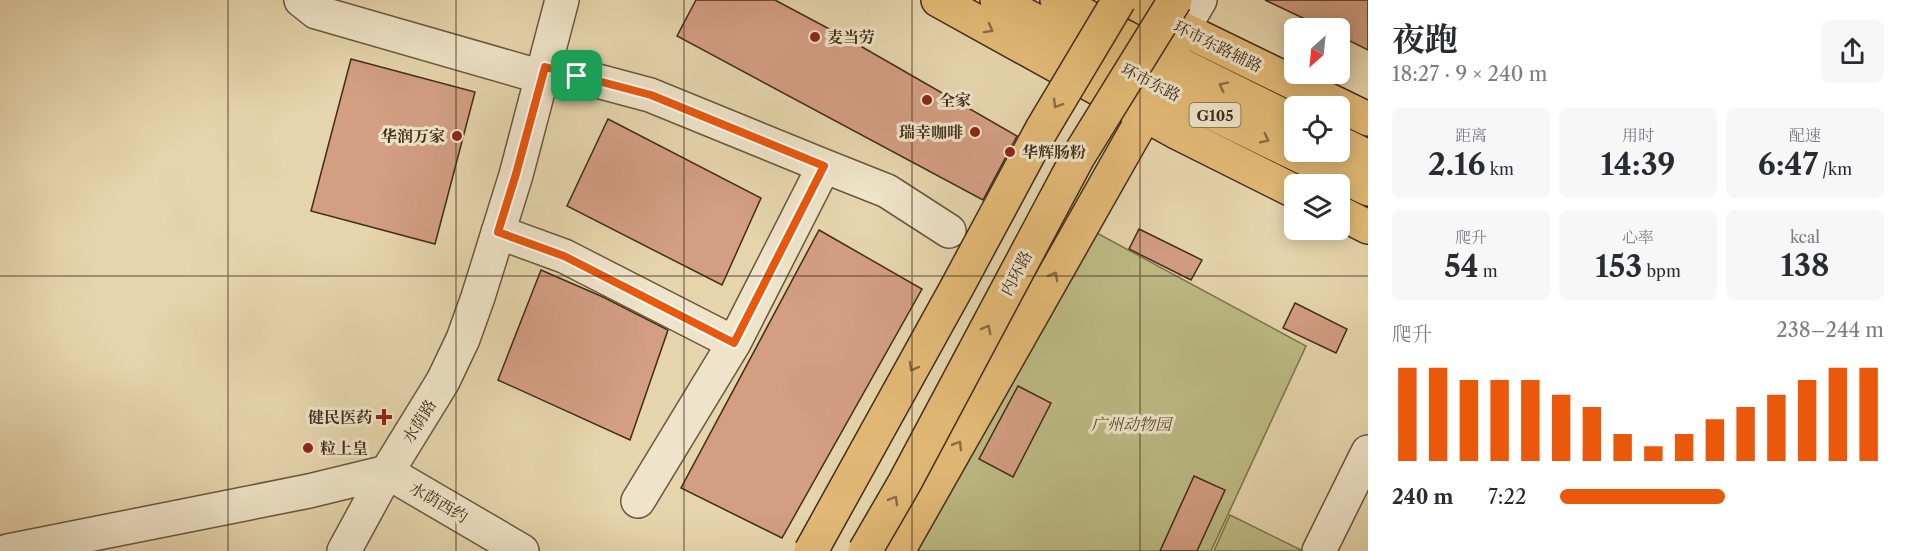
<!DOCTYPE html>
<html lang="zh">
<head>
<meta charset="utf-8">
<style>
  body { margin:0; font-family:"Libre Caslon Text","Noto Serif SC",serif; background:#f7f7f7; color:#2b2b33; height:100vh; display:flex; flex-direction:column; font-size:22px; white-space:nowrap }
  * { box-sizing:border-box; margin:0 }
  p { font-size:20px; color:#7c7c81 }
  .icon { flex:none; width:33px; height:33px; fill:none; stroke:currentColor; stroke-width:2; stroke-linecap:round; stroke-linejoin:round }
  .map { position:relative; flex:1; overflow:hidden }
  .sheet { display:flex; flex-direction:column; background:#fff; width:540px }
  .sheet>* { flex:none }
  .needle { width:39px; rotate:207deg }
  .tools { position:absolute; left:1284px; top:18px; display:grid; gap:12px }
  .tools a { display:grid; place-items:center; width:66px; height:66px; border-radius:9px; background:#fff; box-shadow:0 3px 15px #0003; font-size:30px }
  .pin { position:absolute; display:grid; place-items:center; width:51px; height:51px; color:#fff; margin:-26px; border-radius:12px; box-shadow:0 3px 9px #0006 }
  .round { display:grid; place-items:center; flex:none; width:63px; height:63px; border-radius:9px; background:#f7f7f7 }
  .headline { display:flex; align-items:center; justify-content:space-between; height:102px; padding:0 24px }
  h1 { font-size:33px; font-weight:700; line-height:45px }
  .stats { display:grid; grid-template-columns:repeat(3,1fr); gap:9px; height:102px; padding:6px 24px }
  .stats div { display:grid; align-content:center; border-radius:9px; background:#f7f7f7; text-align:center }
  .stats b { font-size:30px; font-weight:700 }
  .stats small { font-size:16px; font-weight:400 }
  .stats p { font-size:16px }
  .chart { height:168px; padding:12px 24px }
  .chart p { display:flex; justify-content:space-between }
  .chart svg { width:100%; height:108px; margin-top:6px; stroke:#ea580c; stroke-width:6 }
  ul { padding:0 24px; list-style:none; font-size:20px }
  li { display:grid; grid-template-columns:96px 72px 1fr; align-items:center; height:45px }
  li i { height:15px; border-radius:8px; background:#ea580c }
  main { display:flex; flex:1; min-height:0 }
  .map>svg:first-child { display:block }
  .green { fill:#bdbb84; stroke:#7f7450; stroke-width:1.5 }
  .building { fill:#d39e82; stroke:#412d1b; stroke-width:1.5 }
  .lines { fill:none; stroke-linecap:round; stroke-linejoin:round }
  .minor-casing { stroke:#6a573f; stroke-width:36 }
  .major-casing { stroke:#412d1b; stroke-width:36 }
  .highway-casing { stroke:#412d1b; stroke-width:36 }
  .minor { stroke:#efe4c9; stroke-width:33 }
  .major { stroke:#e3ba76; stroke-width:33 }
  .highway { stroke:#e3ba76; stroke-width:33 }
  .highway-bridge-casing { stroke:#412d1b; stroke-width:36; stroke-linecap:butt }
  .highway-bridge { stroke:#e3ba76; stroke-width:33 }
  .oneway { stroke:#8a6c44 }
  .route-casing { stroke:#fff; stroke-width:12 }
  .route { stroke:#ea580c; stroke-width:8 }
  .grid { fill:none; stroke:#412d1b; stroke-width:1.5; stroke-opacity:0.55 }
  .poi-dot { fill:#8f2418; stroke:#efe4c9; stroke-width:2 }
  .labels { text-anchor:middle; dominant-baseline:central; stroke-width:6; stroke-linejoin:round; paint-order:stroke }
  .shield { fill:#efe4c9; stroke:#75644f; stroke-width:1.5 }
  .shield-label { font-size:15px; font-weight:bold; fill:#412d1b }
  .poi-label { font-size:16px; font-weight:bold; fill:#412d1b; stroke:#efe4c9; text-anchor:start }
  .street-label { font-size:16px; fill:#412d1b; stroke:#efe4c9 }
  .park-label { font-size:16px; font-style:italic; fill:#5a4930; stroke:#efe4c9 }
</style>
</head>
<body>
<main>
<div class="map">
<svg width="1368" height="551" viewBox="0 0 1368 551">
  <rect width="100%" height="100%" fill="#e6d5ac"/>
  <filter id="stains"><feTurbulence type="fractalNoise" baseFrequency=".00333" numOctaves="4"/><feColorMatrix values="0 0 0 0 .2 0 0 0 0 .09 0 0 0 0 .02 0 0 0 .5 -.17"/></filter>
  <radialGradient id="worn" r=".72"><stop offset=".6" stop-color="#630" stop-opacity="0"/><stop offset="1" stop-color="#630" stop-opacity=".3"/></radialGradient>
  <!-- green -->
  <path class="green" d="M1095,232L1306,346L1211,551H916Z
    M1230,515L1303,551H1214Z"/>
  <!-- building -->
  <path class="building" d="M696,0H775L850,40L1017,136L983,200L677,36Z
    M1265,0H1368V50L1340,36V28H1324Z
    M351,59L475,92L435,244L311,211Z
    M608,119L761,198L722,285L567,206Z
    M1139,229L1202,260L1191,280L1129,249Z
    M819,230L922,289L782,538L681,488Z
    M541,270L603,297L668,330L630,440L498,380Z
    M1295,303L1347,329L1336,353L1283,328Z
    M1018,386L1051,403L1013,477L979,459Z
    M1194,476L1225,490L1197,551H1160Z"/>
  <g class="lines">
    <defs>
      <path id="minor" d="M301,0L316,12L542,77
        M1183,29L1200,0
        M545,67L650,95L824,166L887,191L949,231
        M498,232L564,256L734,343
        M638,501L734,343L824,166
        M8,551L309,491L387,472L443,381L463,339L478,297L516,175L562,0
        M344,551L387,472L522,551
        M1319,551L1368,452"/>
      <path id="major" d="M938,0L1178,133L1294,191
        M1129,0L1183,29L1368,119
        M1340,213L1368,227"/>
      <path id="highway" d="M997,0L1156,86L1368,189
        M1057,0L1117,33L1294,121
        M1166,57L1183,29
        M1340,143L1368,157
        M898,551L1145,115L1064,36"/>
    </defs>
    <!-- minor casing -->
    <use href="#minor" class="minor-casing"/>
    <!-- major casing -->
    <use href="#major" class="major-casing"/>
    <!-- highway casing -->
    <use href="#highway" class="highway-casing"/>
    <!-- minor -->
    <use href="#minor" class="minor"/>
    <!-- major -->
    <use href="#major" class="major"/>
    <!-- highway -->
    <use href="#highway" class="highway"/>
    <defs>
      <path id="highway-bridge" d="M811,551L956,289L1042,129L1119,0
        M865,551L905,482L1078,157L1175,0"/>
    </defs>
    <!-- highway-bridge casing -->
    <use href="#highway-bridge" class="highway-bridge-casing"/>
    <!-- highway-bridge -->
    <use href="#highway-bridge" class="highway-bridge"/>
  </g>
  <!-- one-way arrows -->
  <defs><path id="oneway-chevron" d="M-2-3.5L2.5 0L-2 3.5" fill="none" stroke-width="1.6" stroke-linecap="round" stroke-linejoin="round" transform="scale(1.5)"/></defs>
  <g class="oneway">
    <use href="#oneway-chevron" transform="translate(989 29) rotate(29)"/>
    <use href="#oneway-chevron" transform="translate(1223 86) rotate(-154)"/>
    <use href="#oneway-chevron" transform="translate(1057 104) rotate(121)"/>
    <use href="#oneway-chevron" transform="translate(1265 139) rotate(26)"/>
    <use href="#oneway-chevron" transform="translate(1054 276) rotate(-61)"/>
    <use href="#oneway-chevron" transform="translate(987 329) rotate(-62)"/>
    <use href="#oneway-chevron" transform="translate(913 367) rotate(119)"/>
    <use href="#oneway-chevron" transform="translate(958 445) rotate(-60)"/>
    <use href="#oneway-chevron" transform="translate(894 500) rotate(-60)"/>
  </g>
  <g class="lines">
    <defs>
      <path id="route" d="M545,67L651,95L824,166L734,343L564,256L498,232L516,174Z"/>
    </defs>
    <!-- route casing -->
    <use href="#route" class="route-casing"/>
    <!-- route -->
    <use href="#route" class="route"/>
  </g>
  <!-- grid -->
  <path class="grid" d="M228,0V551M456,0V551M684,0V551M912,0V551M1140,0V551M0,276H1368"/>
  <!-- markers -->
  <g class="poi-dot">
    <circle cx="815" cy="37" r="6"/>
    <circle cx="927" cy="100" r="6"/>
    <circle cx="975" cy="132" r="6"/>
    <circle cx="457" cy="136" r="6"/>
    <circle cx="1010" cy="152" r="6"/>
    <path d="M381 408h6v6h6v6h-6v6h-6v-6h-6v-6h6z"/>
    <circle cx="308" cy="448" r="6"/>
  </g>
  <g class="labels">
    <!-- shield labels -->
    <rect class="shield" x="1189.5" y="103" width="51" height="24" rx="4.5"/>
    <g class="shield-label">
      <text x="1215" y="115">G105</text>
    </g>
    <!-- poi labels -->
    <g class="poi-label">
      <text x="827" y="37">麦当劳</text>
      <text x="939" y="100">全家</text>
      <text x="963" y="132" text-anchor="end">瑞幸咖啡</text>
      <text x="445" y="136" text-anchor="end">华润万家</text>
      <text x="1022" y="152">华辉肠粉</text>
      <text x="372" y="417" text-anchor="end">健民医药</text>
      <text x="320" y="448">粒上皇</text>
    </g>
    <!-- street labels -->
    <g class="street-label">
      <text transform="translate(1218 46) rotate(26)">环市东路辅路</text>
      <text transform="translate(1151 82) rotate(27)">环市东路</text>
      <text transform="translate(1016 273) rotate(-62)">内环路</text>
      <text transform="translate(419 421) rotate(-58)">水荫路</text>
      <text transform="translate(439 502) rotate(30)">水荫西约</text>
    </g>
    <!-- park labels -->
    <g class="park-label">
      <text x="1131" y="424">广州动物园</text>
    </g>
  </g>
  <rect width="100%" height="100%" filter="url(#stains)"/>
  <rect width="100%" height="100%" fill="url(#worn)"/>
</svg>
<div class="tools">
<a><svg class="needle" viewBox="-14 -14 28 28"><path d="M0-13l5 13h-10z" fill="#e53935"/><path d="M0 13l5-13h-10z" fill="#7c7c81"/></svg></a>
<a><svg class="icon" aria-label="locate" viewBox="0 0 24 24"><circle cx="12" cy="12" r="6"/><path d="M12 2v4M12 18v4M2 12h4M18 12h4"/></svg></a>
<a><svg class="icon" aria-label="layers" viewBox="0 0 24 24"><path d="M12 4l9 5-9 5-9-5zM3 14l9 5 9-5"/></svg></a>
</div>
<div class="pin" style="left:577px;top:76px;background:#1e9e55"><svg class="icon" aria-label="arrive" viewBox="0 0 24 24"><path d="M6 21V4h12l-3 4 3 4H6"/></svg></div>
</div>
<section class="sheet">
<div class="headline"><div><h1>夜跑</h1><p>18:27 · 9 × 240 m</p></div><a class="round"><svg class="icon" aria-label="share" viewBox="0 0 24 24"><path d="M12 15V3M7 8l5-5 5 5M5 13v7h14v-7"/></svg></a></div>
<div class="stats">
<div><p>距离</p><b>2.16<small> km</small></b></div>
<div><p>用时</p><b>14:39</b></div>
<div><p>配速</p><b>6:47<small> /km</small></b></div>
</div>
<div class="stats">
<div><p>爬升</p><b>54<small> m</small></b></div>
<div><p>心率</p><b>153<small> bpm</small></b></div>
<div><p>kcal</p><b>138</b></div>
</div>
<div class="chart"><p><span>爬升</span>238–244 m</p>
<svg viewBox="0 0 160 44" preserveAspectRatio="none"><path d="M5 44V6M15 44V6M25 44V11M35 44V11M45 44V11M55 44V17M65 44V22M75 44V33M85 44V38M95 44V33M105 44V27M115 44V22M125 44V17M135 44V11M145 44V6M155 44V6"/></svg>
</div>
<ul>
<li><b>240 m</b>7:22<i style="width:51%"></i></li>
</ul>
</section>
</main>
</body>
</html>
